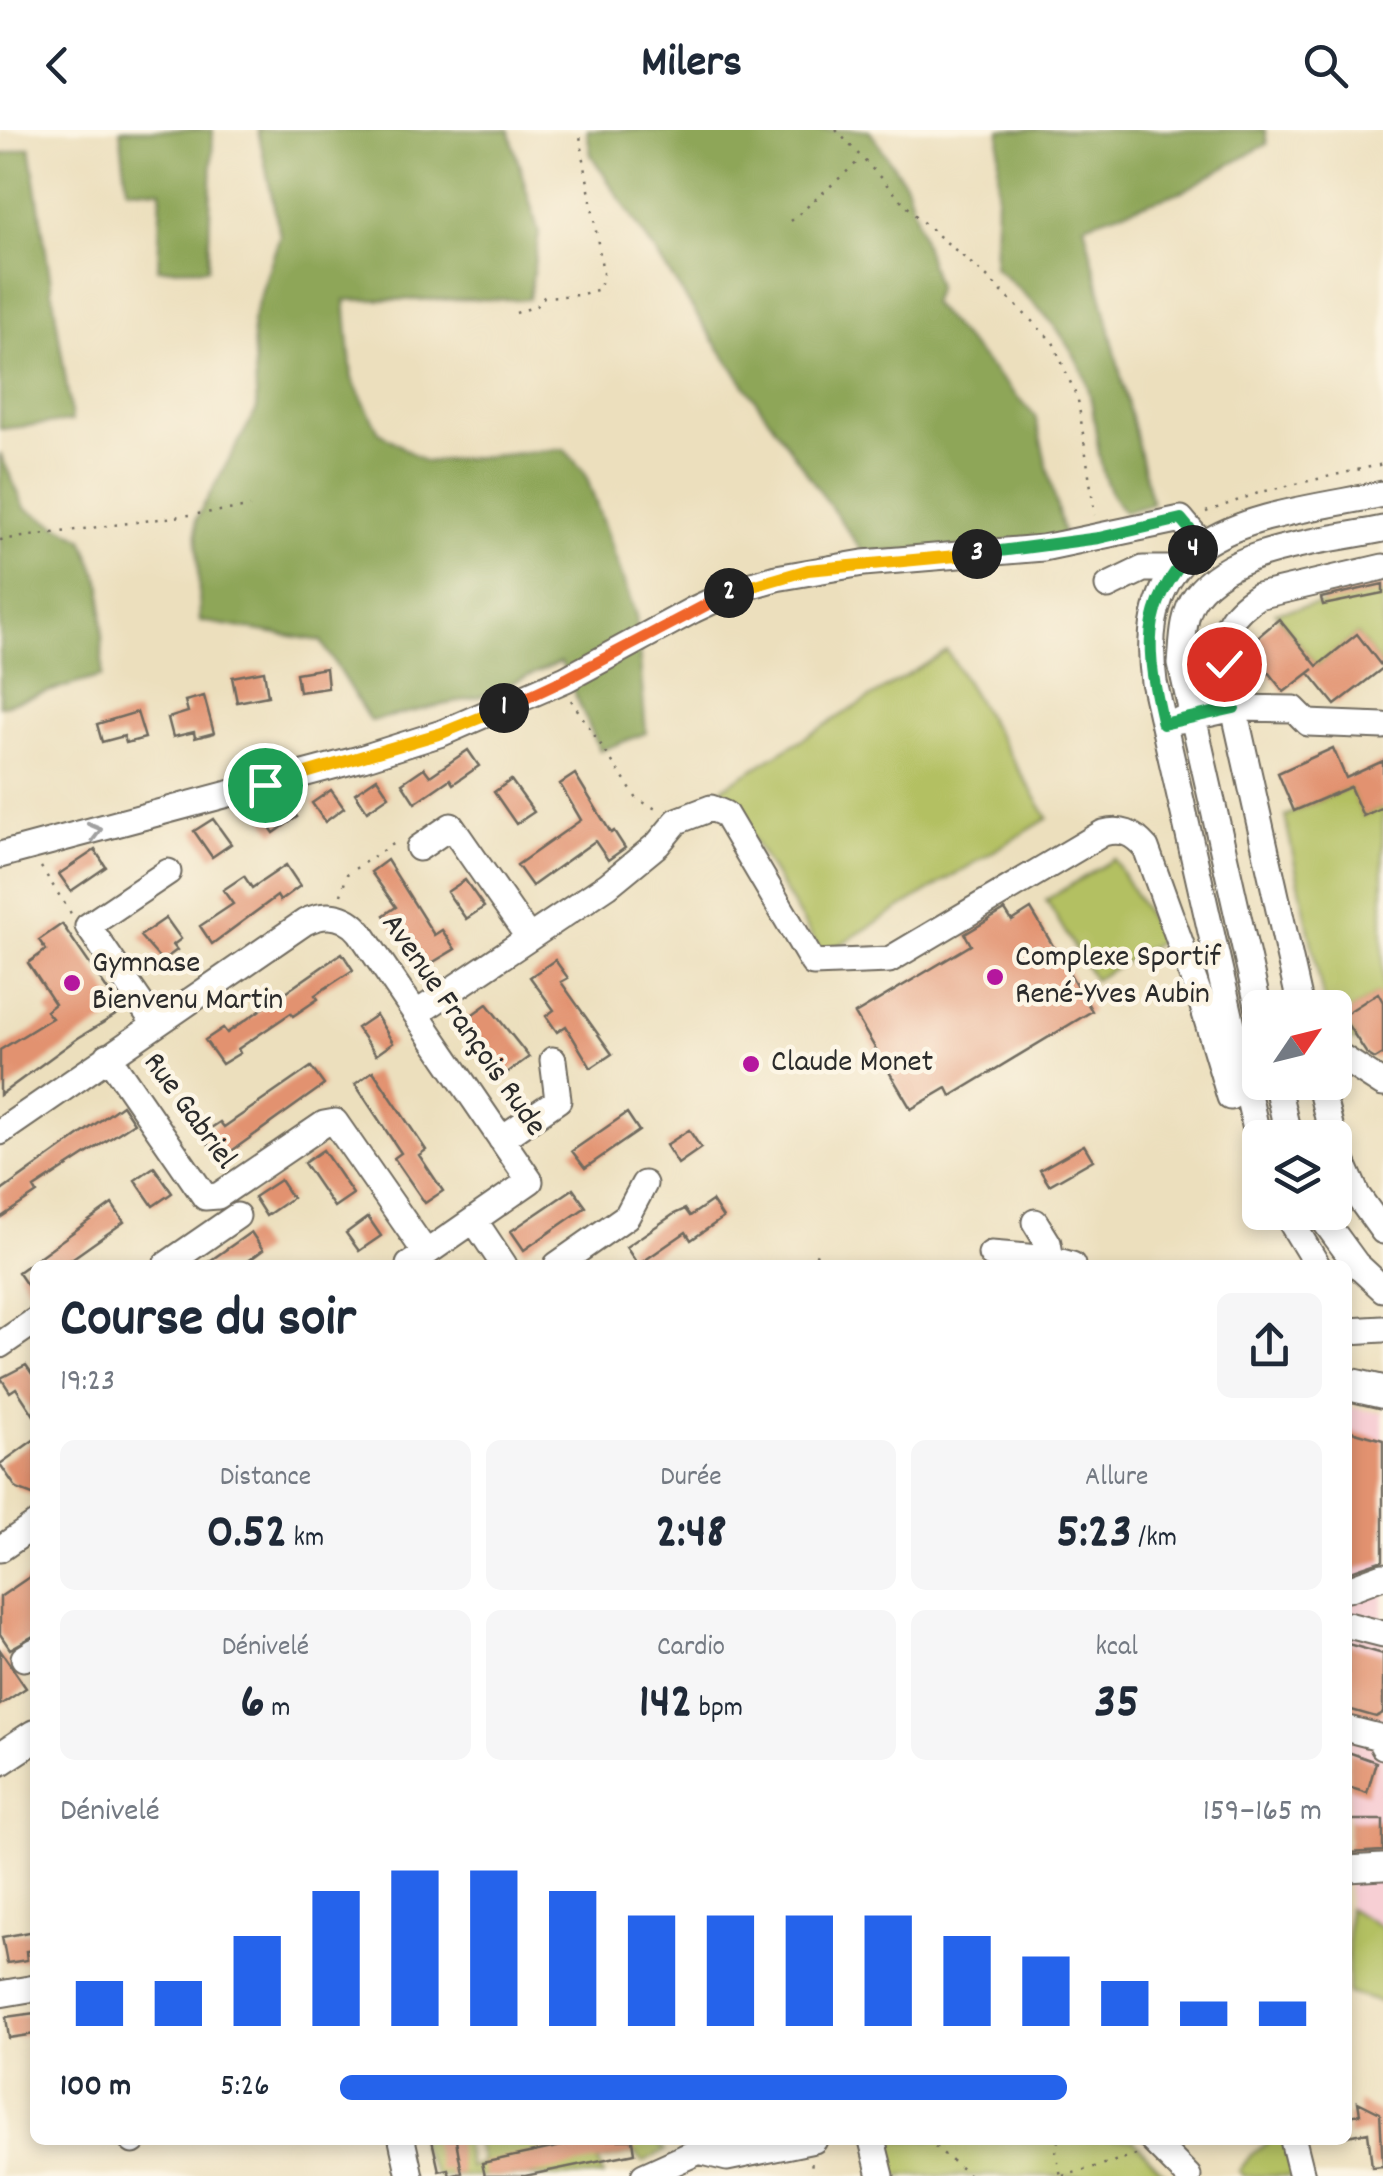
<!DOCTYPE html>
<html lang="fr">
<head>
<meta charset="utf-8">
<style>
  body { margin:0; font-family:Dekko,sans-serif; background:#f6f6f7; color:#1f2937; height:100vh; display:flex; flex-direction:column; font-size:38px; white-space:nowrap }
  * { box-sizing:border-box; margin:0 }
  p { font-size:32px; color:#747a83 }
  .icon { flex:none; width:55px; height:55px; fill:none; stroke:currentColor; stroke-width:2; stroke-linecap:round; stroke-linejoin:round }
  .map { position:relative; flex:1; overflow:hidden }
  .sheet { position:absolute; left:30px; top:1130px; width:1322px; height:885px; display:flex; flex-direction:column; background:#fff; border-radius:15px; box-shadow:0 5px 15px #0003 }
  .sheet>* { flex:none }
  .needle { width:65px; rotate:55deg }
  .controls { position:absolute; left:1242px; top:860px; display:grid; gap:20px }
  .controls a { display:grid; place-items:center; width:110px; height:110px; border-radius:15px; background:#fff; box-shadow:0 5px 15px #0003; font-size:50px }
  .pin { position:absolute; display:grid; place-items:center; width:85px; height:85px; color:#fff; margin:-42px; border:5px solid #fff; border-radius:50%; box-shadow:0 2px 10px #0007 }
  .km { position:absolute; width:50px; height:50px; margin:-25px; border-radius:50%; background:#222; color:#fff; font-size:28px; line-height:50px; text-align:center }
  .round { display:grid; place-items:center; flex:none; width:105px; height:105px; border-radius:15px; background:#f6f6f7 }
  .summary { display:flex; align-items:center; justify-content:space-between; height:170px; padding:0 30px }
  h1 { font-size:55px; font-weight:700; line-height:75px }
  .stats { display:grid; grid-template-columns:repeat(3,1fr); gap:15px; height:170px; padding:10px 30px }
  .stats div { display:grid; align-content:center; border-radius:15px; background:#f6f6f7; text-align:center }
  .stats b { font-size:50px; font-weight:700 }
  .stats small { font-size:28px; font-weight:400 }
  .stats p { font-size:28px }
  .chart { height:280px; padding:20px 30px }
  .chart p { display:flex; justify-content:space-between }
  .chart svg { width:100%; height:180px; margin-top:10px; stroke:#2563eb; stroke-width:6 }
  ul { padding:0 30px; list-style:none; font-size:32px }
  li { display:grid; grid-template-columns:160px 120px 1fr; align-items:center; height:75px }
  li i { height:25px; border-radius:12px; background:#2563eb }
  header { display:flex; justify-content:space-between; align-items:center; height:130px; padding:0 30px; background:#fff; font-size:45px; font-weight:700 }
  .map>svg:first-child { display:block }
  .built { fill:#f7cfd4 }
  .green { fill:#b3c062; stroke:#6f7646; stroke-width:2.5 }
  .forest { fill:#8ea658; stroke:#5c6842; stroke-width:2.5 }
  .building { fill:#e29270 }
  .lines { fill:none; stroke-linecap:round; stroke-linejoin:round }
  .minor-casing { stroke:#6f6a5e; stroke-width:29 }
  .major-casing { stroke:#6f6a5e; stroke-width:36 }
  .path { stroke:#6f6a5e; stroke-width:2.5; stroke-dasharray:2.5 8; stroke-linecap:butt }
  .minor { stroke:#fff; stroke-width:25 }
  .major { stroke:#fff; stroke-width:32 }
  .oneway { stroke:#a0a0a0 }
  .split-1-casing { stroke:#fff; stroke-width:20 }
  .split-2-casing { stroke:#fff; stroke-width:20 }
  .split-3-casing { stroke:#fff; stroke-width:20 }
  .split-4-casing { stroke:#fff; stroke-width:20 }
  .split-5-casing { stroke:#fff; stroke-width:20 }
  .split-1 { stroke:#f5b400; stroke-width:12 }
  .split-2 { stroke:#f0652b; stroke-width:12 }
  .split-3 { stroke:#f5b400; stroke-width:12 }
  .split-4 { stroke:#22a559; stroke-width:12 }
  .split-5 { stroke:#22a559; stroke-width:12 }
  .poi-dot { fill:#b5179e; stroke:#fcf5e5; stroke-width:4 }
  .labels { text-anchor:middle; dominant-baseline:central; stroke-width:9; stroke-linejoin:round; paint-order:stroke }
  .poi-label { font-size:32px; fill:#2b2b2b; stroke:#fcf5e5; text-anchor:start }
  .street-label { font-size:32px; fill:#2b2b2b; stroke:#fcf5e5 }
</style>
</head>
<body>
<header><svg class="icon" aria-label="back" viewBox="0 0 24 24"><path d="M15 5l-7 7 7 7"/></svg>Milers<svg class="icon" aria-label="search" viewBox="0 0 24 24"><circle cx="10" cy="10" r="6"/><path d="M15 15l6 6"/></svg></header>
<div class="map">
<svg width="1383" height="2046" viewBox="0 0 1383 2046">
  <rect width="100%" height="100%" fill="#fcf5e5"/>
  <filter id="ink" filterUnits="userSpaceOnUse"><feTurbulence type="fractalNoise" baseFrequency=".01" numOctaves="2"/><feDisplacementMap in="SourceGraphic" scale="20" xChannelSelector="R" yChannelSelector="G"/><feConvolveMatrix kernelMatrix="1 2 1 2 8 2 1 2 1" color-interpolation-filters="sRGB"/></filter>
  <filter id="wash" filterUnits="userSpaceOnUse"><feTurbulence type="fractalNoise" baseFrequency=".0048" numOctaves="4" result="noise"/><feDisplacementMap in="SourceGraphic" scale="40" xChannelSelector="R" yChannelSelector="G"/><feGaussianBlur stdDeviation="2.25" result="paint"/><feColorMatrix in="noise" values="0 0 0 0 0 0 0 0 0 0 0 0 0 0 0 0 0 1.4 0 .05"/><feComposite in="paint" operator="in"/></filter>
  <g filter="url(#wash)">
    <rect width="100%" height="100%" fill="#ecdfbd"/>
    <!-- built -->
    <path class="built" d="M1348,1277L1383,1283V1859L1348,1849Z"/>
    <!-- green -->
    <path class="green" d="M1383,463V538L1357,504L1317,536L1275,482Z
      M947,521L1048,688L823,825L722,658Z
      M1350,657L1363,686L1383,677V872L1377,864L1343,886L1357,910L1335,913V878L1325,877L1285,686Z
      M1114,729L1162,810L1094,850L1046,770Z
      M1348,1778L1383,1798V1873L1348,1863Z
      M420,2010H464L470,2038L482,2032L477,2010H652L665,2020L643,2032L635,2023L598,2031L603,2046H437L421,2018Z
      M886,2010H1133L1167,2046H894Z
      M1272,2010H1286L1292,2046H1244L1239,2041L1251,2025Z"/>
    <!-- forest -->
    <path class="forest" d="M120,0H213L208,138L158,139L161,60L127,58Z
      M258,0H509L539,103L529,169L345,170L352,249L379,302L425,332L564,319L585,343L636,486L646,603L600,621L561,532L479,567L370,591L321,511L200,491L196,389L257,279L252,191L280,105Z
      M587,0H869L906,54L937,157L931,173L1035,286L1065,411L864,424L712,208L591,25Z
      M1000,0H1265L1267,14L1183,61L1084,94L1152,374L1124,382C1089,343 1102,288 1083,243C1063,196 1030,169 994,137Z
      M30,17L72,291L0,299V25Z
      M0,323L25,378L83,409L102,457V546L0,576Z"/>
    <g id="blocks">
      <!-- building -->
      <path class="building" d="M1383,454V463L1323,475L1321,468Z
        M1279,489L1317,536L1357,504L1383,538L1335,575L1309,543L1314,539L1284,562L1247,516Z
        M326,538L328,558L299,562L296,543Z
        M264,541L268,566L237,572L232,547Z
        M204,566L214,603L195,608L194,602L173,607L168,588L188,582L185,571Z
        M137,582L145,608L126,613L124,606L102,612L97,594Z
        M1333,618L1346,648L1383,631V677L1363,686L1350,657L1294,681L1278,643Z
        M468,620L479,636L453,654L450,649L415,673L402,653L424,638L430,646Z
        M575,644L611,703L614,701L625,718L608,730L595,711L532,756L517,735L581,690L560,654Z
        M377,648L389,666L367,681L355,663Z
        M511,650L534,682L516,694L494,662Z
        M331,660L344,678L325,692L312,673Z
        M286,672L297,687L274,703L262,686Z
        M213,689L231,714L212,727L194,701Z
        M95,720L106,737L71,761L59,744Z
        M387,730L434,805L442,800L455,819L425,837L400,801L397,804L384,785L396,777L371,742Z
        M286,735L300,756L280,771L277,766L212,814L200,796L233,774L223,760L244,746L252,758Z
        M465,750L484,777L466,789L447,762Z
        M1031,779L1092,881L951,966L947,958L911,979L855,884L971,815L965,804L1005,780L1012,791Z
        M166,788L181,809L173,815L177,820L162,831L140,806Z
        M62,794L122,881L78,908L0,965V920L52,888L46,881L55,874L28,833L46,820L39,810Z
        M342,823L353,840L315,865L318,869L293,886L291,883L238,919L240,923L222,934L205,910L223,898L227,903Z
        M555,830L568,848L561,852L612,924L591,938L566,896L557,902L546,886L554,880L530,847Z
        M1378,863L1383,872V924L1375,929L1367,924L1342,886Z
        M487,874L529,927L500,948L463,891Z
        M376,885L393,913L376,925L357,898Z
        M311,937L324,955L219,1030L202,1004L220,992L224,997Z
        M373,941L426,1020L419,1025L443,1061L425,1073L394,1028L401,1023L355,954Z
        M122,975L134,993L34,1058L37,1063L0,1088V1062Z
        M627,983L639,1001L585,1038L572,1021Z
        M689,1000L701,1018L678,1034L666,1015Z
        M1084,1015L1093,1030L1049,1055L1040,1040Z
        M323,1020L353,1064L334,1077L304,1033Z
        M154,1037L172,1063L153,1076L135,1050Z
        M280,1050L292,1068L266,1086L254,1067Z
        M573,1059L586,1077L524,1120L511,1101Z
        M712,1071L723,1088L691,1110L686,1102L638,1135L626,1117L674,1084L685,1079L690,1086Z
        M112,1074L124,1092L63,1135H35V1167L18,1142Z
        M368,1087L381,1106L359,1121L346,1103Z
        M251,1102L263,1120L243,1135H204Z
        M26,1235L35,1248V1287L16,1258L10,1262L1,1248Z
        M1348,1300L1383,1310V1430L1348,1442V1405L1351,1404L1348,1374Z
        M35,1309V1366L17,1359L0,1334Z
        M35,1443V1505L10,1519L0,1504V1467Z
        M1348,1514L1383,1524V1583L1376,1587L1348,1579Z
        M0,1520L26,1558L0,1575Z
        M1348,1622L1376,1632L1367,1663L1348,1657Z
        M1348,1690H1383V1721L1348,1723Z
        M35,1801V1820L26,1821L27,1830L7,1833L2,1807Z
        M35,1883V1904L9,1908L6,1887Z
        M1358,1972L1380,1983L1383,2036L1372,2037L1368,2002L1348,2006V1986L1360,1984Z
        M432,2010H456L462,2043L450,2046L448,2039L439,2041Z
        M590,2010H633L635,2023L525,2046H485L482,2033Z"/>
    </g>
  </g>
  <g filter="url(#ink)">
    <use href="#blocks" fill-opacity="0" stroke="#6f6a5e" stroke-width="2.5"/>
    <g class="lines">
      <defs>
        <path id="minor" d="M1108,456L1143,439H1176
          M1180,590L1234,578L1294,579L1308,593L1383,596
          M419,718L451,696L529,808
          M0,725L363,628L442,603L566,549L693,480L738,459L776,448L863,433L1043,418L1181,389L1202,414
          M1301,878L1224,534C1222,500 1229,484 1258,466L1383,437
          M416,884L608,755L658,714L677,691L711,678L725,684L813,833L889,830L1103,703C1122,698 1133,703 1146,718L1202,873L1230,967
          M1260,884L1181,534C1183,512 1182,485 1196,466C1232,417 1325,411 1383,399
          M155,894L88,796L168,742
          M1335,923L1383,954
          M108,926L205,1067L218,1066L324,994L335,992L426,1123
          M1276,952L1289,1008
          M1319,952L1333,1008
          M0,1002L305,792C325,782 345,784 360,802L530,1051L409,1135
          M501,1009L558,970L553,930
          M1335,1015L1357,1065L1383,1101
          M1260,1017L1154,552C1132,392 1265,388 1383,364
          M1285,1082L1317,1135
          M1318,1082L1356,1134L1383,1159
          M474,1090L504,1135
          M1035,1092L1048,1113L1052,1135
          M991,1124L1051,1129L1072,1135
          M166,1135L237,1086
          M557,1135L627,1086L644,1054
          M1348,1201L1383,1199
          M0,1215L35,1191
          M0,1419L35,1395
          M1348,1459L1383,1446
          M1348,1495L1383,1504
          M24,1528L35,1521
          M1348,1599L1379,1607L1383,1616
          M1348,1739L1383,1737
          M0,1864L35,1858
          M133,2010V2011
          M402,2010L410,2046
          M872,2010L881,2046
          M1152,2010L1188,2046
          M1293,2010L1302,2046
          M699,2021L727,2028L814,2010
          M644,2046L699,2021L710,2010"/>
        <path id="major" d="M1348,1254L1383,1262
          M0,1629L35,1606"/>
      </defs>
      <!-- minor casing -->
      <use href="#minor" class="minor-casing"/>
      <!-- major casing -->
      <use href="#major" class="major-casing"/>
      <!-- path -->
      <path class="path" d="M836,0L918,88L987,147L1053,212L1078,270L1095,385
        M791,91L861,29
        M516,183L536,176L544,167L579,165L600,159L603,143L579,0
        M1206,382L1261,362L1383,334
        M0,410L250,377
        M571,570L637,669L658,680
        M41,737L72,785
        M341,765L347,744L397,711
        M811,1135L820,1117
        M927,2010L970,2046
        M1058,2010L1056,2022L1061,2046
        M810,2046L812,2031
        M1063,2046L1136,2025"/>
      <!-- minor -->
      <use href="#minor" class="minor"/>
      <!-- major -->
      <use href="#major" class="major"/>
    </g>
    <!-- one-way arrows -->
    <defs><path id="oneway-chevron" d="M-2-3.5L2.5 0L-2 3.5" fill="none" stroke-width="1.6" stroke-linecap="round" stroke-linejoin="round" transform="scale(2.5)"/></defs>
    <use class="oneway" href="#oneway-chevron" transform="translate(95 701) rotate(-15)"/>
  </g>
  <g class="lines" filter="url(#ink)">
    <defs>
      <path id="split-1" d="M265,655L442,603L504,578"/>
      <path id="split-2" d="M504,578L566,549L729,463"/>
      <path id="split-3" d="M729,463L808,440L977,424"/>
      <path id="split-4" d="M977,424L1099,408L1181,389L1202,414L1193,420"/>
      <path id="split-5" d="M1193,420C1139,480 1146,520 1163,594L1234,578L1224,534"/>
    </defs>
    <!-- split-1 casing -->
    <use href="#split-1" class="split-1-casing"/>
    <!-- split-2 casing -->
    <use href="#split-2" class="split-2-casing"/>
    <!-- split-3 casing -->
    <use href="#split-3" class="split-3-casing"/>
    <!-- split-4 casing -->
    <use href="#split-4" class="split-4-casing"/>
    <!-- split-5 casing -->
    <use href="#split-5" class="split-5-casing"/>
    <!-- split-1 -->
    <use href="#split-1" class="split-1"/>
    <!-- split-2 -->
    <use href="#split-2" class="split-2"/>
    <!-- split-3 -->
    <use href="#split-3" class="split-3"/>
    <!-- split-4 -->
    <use href="#split-4" class="split-4"/>
    <!-- split-5 -->
    <use href="#split-5" class="split-5"/>
  </g>
  <!-- markers -->
  <g class="poi-dot">
    <circle cx="995" cy="847" r="10"/>
    <circle cx="72" cy="853" r="10"/>
    <circle cx="751" cy="934" r="10"/>
  </g>
  <g class="labels">
    <!-- poi labels -->
    <g class="poi-label">
      <text x="1015" y="829">Complexe Sportif<tspan x="1015" dy="37">René-Yves Aubin</tspan></text>
      <text x="92" y="835">Gymnase<tspan x="92" dy="37">Bienvenu Martin</tspan></text>
      <text x="771" y="934">Claude Monet</text>
    </g>
    <!-- street labels -->
    <g class="street-label">
      <text transform="translate(462 896) rotate(55)">Avenue François Rude</text>
      <text transform="translate(188 982) rotate(54)">Rue Gabriel</text>
    </g>
  </g>
</svg>
<div class="controls">
<a><svg class="needle" viewBox="-14 -14 28 28"><path d="M0-13l5 13h-10z" fill="#e53935"/><path d="M0 13l5-13h-10z" fill="#747a83"/></svg></a>
<a><svg class="icon" aria-label="layers" viewBox="0 0 24 24"><path d="M12 4l9 5-9 5-9-5zM3 14l9 5 9-5"/></svg></a>
</div>
<div class="pin" style="left:265px;top:655px;background:#1e9e55"><svg class="icon" aria-label="arrive" viewBox="0 0 24 24"><path d="M6 21V4h12l-3 4 3 4H6"/></svg></div>
<div class="pin" style="left:1224px;top:534px;background:#d93025"><svg class="icon" aria-label="check" viewBox="0 0 24 24"><path d="M5 12l5 5 9-10"/></svg></div>
<b class="km" style="left:504px;top:578px">1</b>
<b class="km" style="left:729px;top:463px">2</b>
<b class="km" style="left:977px;top:424px">3</b>
<b class="km" style="left:1193px;top:420px">4</b>
<section class="sheet">
<div class="summary"><div><h1>Course du soir</h1><p>19:23</p></div><a class="round"><svg class="icon" aria-label="share" viewBox="0 0 24 24"><path d="M12 15V3M7 8l5-5 5 5M5 13v7h14v-7"/></svg></a></div>
<div class="stats">
<div><p>Distance</p><b>0.52<small> km</small></b></div>
<div><p>Durée</p><b>2:48</b></div>
<div><p>Allure</p><b>5:23<small> /km</small></b></div>
</div>
<div class="stats">
<div><p>Dénivelé</p><b>6<small> m</small></b></div>
<div><p>Cardio</p><b>142<small> bpm</small></b></div>
<div><p>kcal</p><b>35</b></div>
</div>
<div class="chart"><p><span>Dénivelé</span>159–165 m</p>
<svg viewBox="0 0 160 44" preserveAspectRatio="none"><path d="M5 44V33M15 44V33M25 44V22M35 44V11M45 44V6M55 44V6M65 44V11M75 44V17M85 44V17M95 44V17M105 44V17M115 44V22M125 44V27M135 44V33M145 44V38M155 44V38"/></svg>
</div>
<ul>
<li><b>100 m</b>5:26<i style="width:74%"></i></li>
</ul>
</section>
</div>
</body>
</html>
